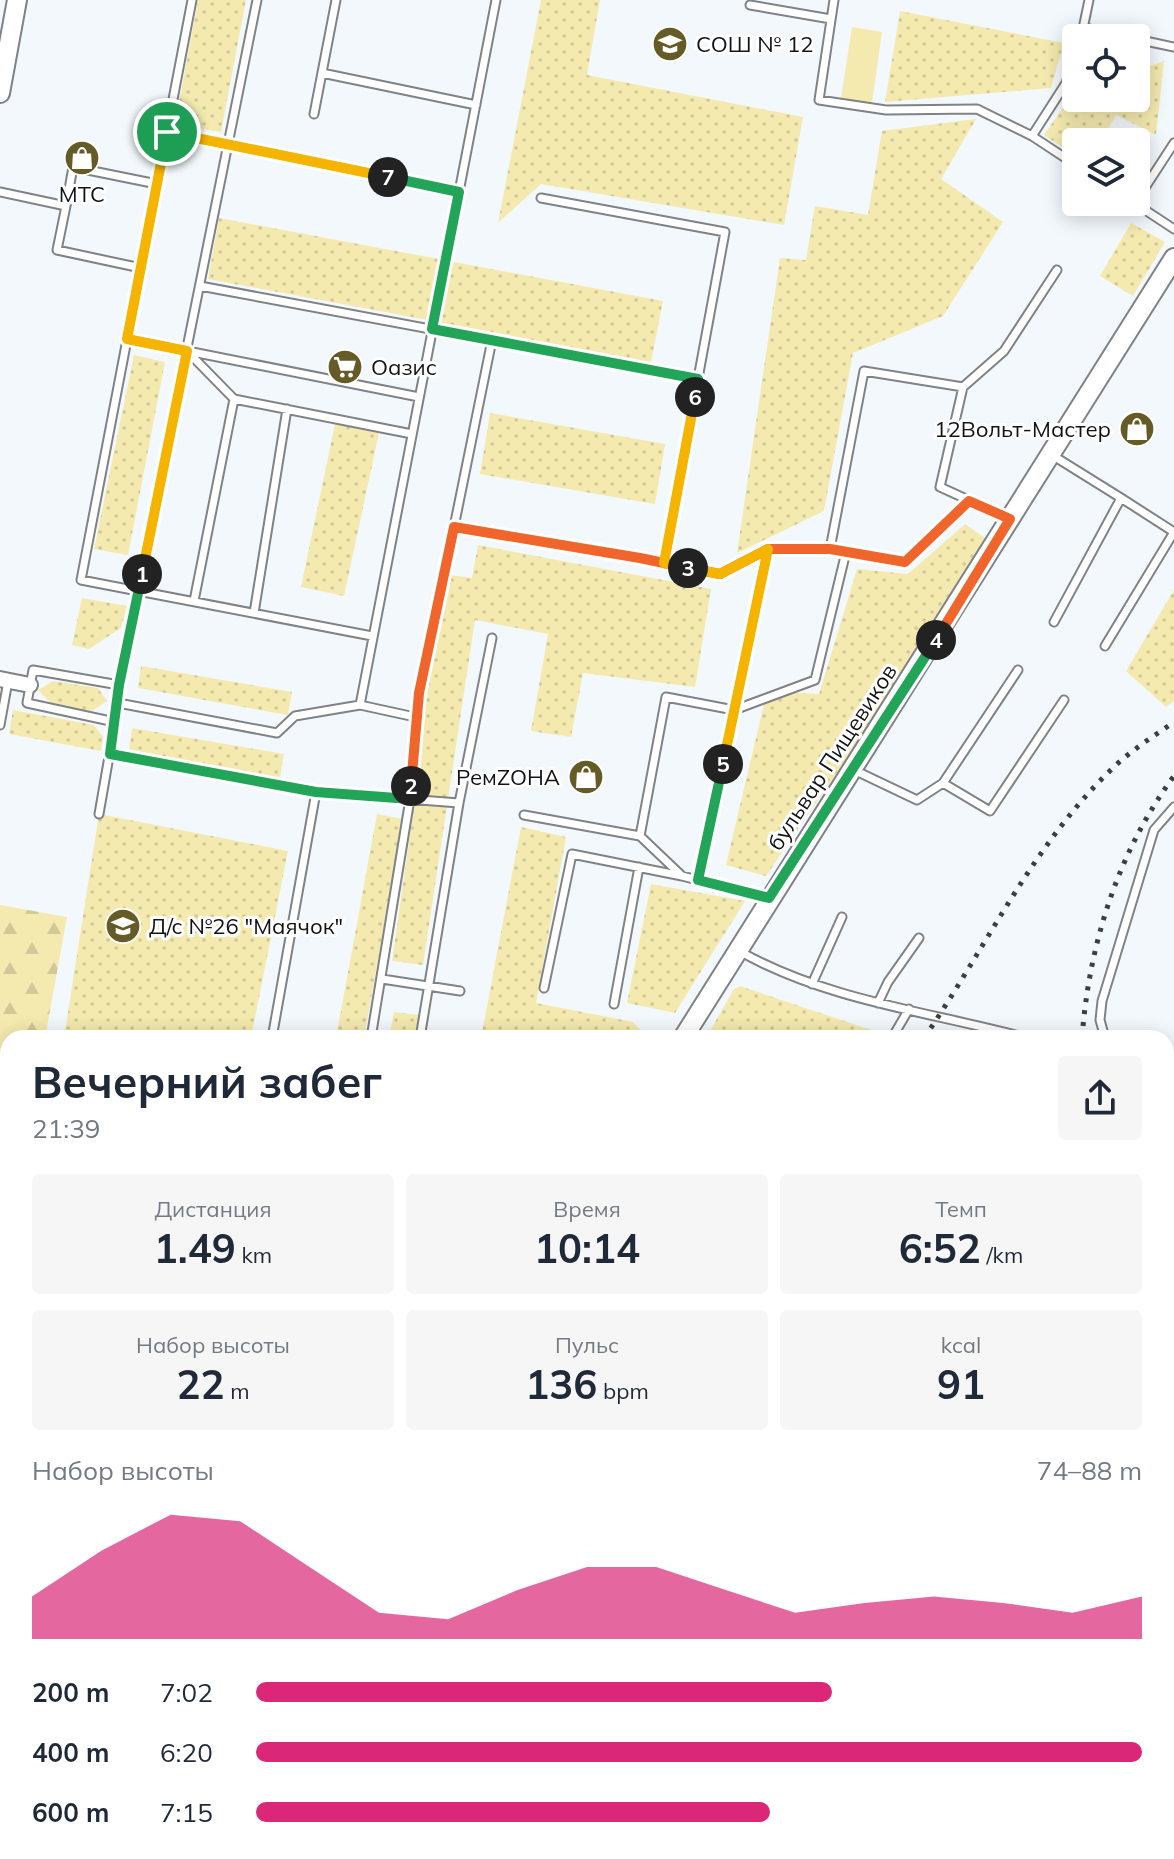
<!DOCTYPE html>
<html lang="ru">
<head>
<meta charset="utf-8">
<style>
  body { margin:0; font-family:Mulish,sans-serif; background:#f6f6f7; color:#1f2937; height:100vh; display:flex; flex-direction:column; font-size:30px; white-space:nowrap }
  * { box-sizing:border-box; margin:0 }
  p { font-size:26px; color:#747a83 }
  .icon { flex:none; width:44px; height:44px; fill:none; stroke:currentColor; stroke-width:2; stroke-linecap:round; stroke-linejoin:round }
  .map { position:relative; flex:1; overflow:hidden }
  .details { position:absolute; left:0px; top:1030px; width:1174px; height:830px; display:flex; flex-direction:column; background:#fff; border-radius:24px 24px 0 0; box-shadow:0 4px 20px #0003 }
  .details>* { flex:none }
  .buttons { position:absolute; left:1062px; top:24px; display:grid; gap:16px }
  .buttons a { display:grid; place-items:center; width:88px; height:88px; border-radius:8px; background:#fff; box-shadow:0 4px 20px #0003; font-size:40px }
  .pin { position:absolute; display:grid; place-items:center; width:68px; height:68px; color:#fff; margin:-34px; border:4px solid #fff; border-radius:50%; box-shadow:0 2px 8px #0007 }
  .km { position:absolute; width:40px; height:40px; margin:-20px; border-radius:50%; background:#222; color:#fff; font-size:22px; line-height:40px; text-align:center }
  .round { display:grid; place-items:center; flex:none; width:84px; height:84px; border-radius:8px; background:#f6f6f7 }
  .headline { display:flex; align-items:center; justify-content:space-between; height:136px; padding:0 32px }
  h1 { font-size:44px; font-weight:700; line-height:60px }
  .stats { display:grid; grid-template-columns:repeat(3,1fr); gap:12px; height:136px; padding:8px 32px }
  .stats div { display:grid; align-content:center; border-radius:8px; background:#f6f6f7; text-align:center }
  .stats b { font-size:40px; font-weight:700 }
  .stats small { font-size:22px; font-weight:400 }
  .stats p { font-size:22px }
  .chart { height:224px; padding:16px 32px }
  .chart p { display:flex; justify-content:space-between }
  .chart svg { width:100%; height:144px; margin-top:8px; fill:#db2777; opacity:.7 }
  ul { padding:0 32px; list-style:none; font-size:26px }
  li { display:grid; grid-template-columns:128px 96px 1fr; align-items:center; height:60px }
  li i { height:20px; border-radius:10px; background:#db2777 }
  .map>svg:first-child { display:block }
  .grass { fill:url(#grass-dots) }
  .forest { fill:url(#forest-firs) }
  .garden { fill:#f4eaaf }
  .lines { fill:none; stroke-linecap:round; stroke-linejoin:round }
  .service-casing { stroke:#7f8287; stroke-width:11 }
  .minor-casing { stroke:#7f8287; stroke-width:18 }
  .secondary-casing { stroke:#7f8287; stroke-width:22 }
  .service { stroke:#fff; stroke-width:7 }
  .minor { stroke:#fff; stroke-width:14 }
  .secondary { stroke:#fff; stroke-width:18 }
  .rail { stroke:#3c3e40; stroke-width:5; stroke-dasharray:4 8; stroke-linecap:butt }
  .split-1-casing { stroke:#fff; stroke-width:16 }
  .split-2-casing { stroke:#fff; stroke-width:16 }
  .split-3-casing { stroke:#fff; stroke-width:16 }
  .split-4-casing { stroke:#fff; stroke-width:16 }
  .split-5-casing { stroke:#fff; stroke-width:16 }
  .split-6-casing { stroke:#fff; stroke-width:16 }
  .split-7-casing { stroke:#fff; stroke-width:16 }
  .split-8-casing { stroke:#fff; stroke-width:16 }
  .split-1 { stroke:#f5b400; stroke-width:10 }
  .split-2 { stroke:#22a559; stroke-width:10 }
  .split-3 { stroke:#f0652b; stroke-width:10 }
  .split-4 { stroke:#f0652b; stroke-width:10 }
  .split-5 { stroke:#22a559; stroke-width:10 }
  .split-6 { stroke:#f5b400; stroke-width:10 }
  .split-7 { stroke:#22a559; stroke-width:10 }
  .split-8 { stroke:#f5b400; stroke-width:10 }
  .labels { text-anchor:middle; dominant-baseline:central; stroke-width:6; stroke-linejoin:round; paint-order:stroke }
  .poi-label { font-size:22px; fill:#121315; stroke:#fff; text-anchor:start }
  .street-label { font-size:22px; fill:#121315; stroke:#fff }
</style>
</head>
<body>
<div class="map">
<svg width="1174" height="1859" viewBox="0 0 1174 1859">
  <defs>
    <pattern id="grass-dots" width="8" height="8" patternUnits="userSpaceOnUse" patternTransform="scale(2)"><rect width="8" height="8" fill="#f4eaaf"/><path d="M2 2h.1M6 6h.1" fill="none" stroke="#d0c896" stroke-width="1.8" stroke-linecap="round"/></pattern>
    <pattern id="forest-firs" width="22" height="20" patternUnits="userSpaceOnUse" patternTransform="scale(2)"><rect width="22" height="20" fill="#f4eaaf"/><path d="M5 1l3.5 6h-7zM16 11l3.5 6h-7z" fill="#d0c896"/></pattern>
  </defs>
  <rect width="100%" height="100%" fill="#f3f8fc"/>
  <!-- grass -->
  <path class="grass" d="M198,0H246L221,132L175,124Z
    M541,0H600L587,75L803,117L784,225L541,184L498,223Z
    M900,11L1064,43L1051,88L885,102Z
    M1164,61L1156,135L1116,115L1101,142H1076V156L1044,135L1073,93L1076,92V98H1136V71Z
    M976,119L941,179L1003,222L943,316L853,353L824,511L737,553L780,258L806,260L815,206L868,215L882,131Z
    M219,218L663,301L651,362L208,279Z
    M1131,223L1165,242L1133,296L1100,276Z
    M134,355L165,362L128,555L94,549Z
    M490,413L665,444L655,504L480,474Z
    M335,424L379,433L344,596L301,587Z
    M965,524L985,538L858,742L766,876L726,865L767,691L819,694L857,569L908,574Z
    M478,545L711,589L695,687L583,673L571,737L531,731L548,634L475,620L423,965L392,961L417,786L422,718L450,575L472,578Z
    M1174,590V701L1166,707L1126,671Z
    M82,598L127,606L121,628L89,649L72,645Z
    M141,666L292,692L288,715L138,688Z
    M53,681L98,688L107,701L92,711L53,705L38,690Z
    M13,710L94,725L103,737L101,751L9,734Z
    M132,728L284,754L280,778L129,751Z
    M99,814L288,851L251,1038H64Z
    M377,814L403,819L364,1038H336Z
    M521,827L566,837L536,1003L633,1022L648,1038H481Z
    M651,884L745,901L675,1013L627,1003Z
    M740,986L877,1032L878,1038H706L734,989Z
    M394,1012L419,1015L414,1038H389Z
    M0,1263L8,1280V1372L3,1399L0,1398Z
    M0,1555L8,1557V1601L0,1599Z
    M212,1852H251L250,1859H210Z"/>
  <!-- forest -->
  <path class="forest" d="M0,905L67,917L45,1038H8V1053L0,1052Z"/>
  <!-- garden -->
  <path class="garden" d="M852,27L882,32L872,103L841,98Z"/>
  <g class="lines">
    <defs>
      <path id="service" d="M257,0L138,591L372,636
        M496,0L360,705L415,717L454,527L640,558L720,574L768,549H830L905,562L969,501
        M834,0L819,100L886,110L977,109L1032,136L1076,165
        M750,5L831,19
        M1084,28L1133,38
        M1081,38L1089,0
        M1136,39L1174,47
        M322,73L476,105
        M314,114L336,0
        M167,132L459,192
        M1032,136L1066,83L1076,53
        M0,192L66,206L73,167L157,184
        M541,198L725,232L664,563
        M1133,202L1174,229
        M1135,203L1174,143
        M66,206L57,250L141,268
        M200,286L698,379
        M127,339L419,397
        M189,353L234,399L412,434
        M1052,455L1121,498L1054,622
        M1008,518L940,487L963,387L1004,351L1057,270
        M454,527L492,340
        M830,549L864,371L963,387
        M194,601L234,399
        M254,613L287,409
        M1105,646L1174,532L1121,498
        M33,670L119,685L115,722L27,703Z
        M119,685L138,591L81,580L192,0
        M118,703L277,733L295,716L360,705
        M734,710L815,680L846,552
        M734,710L768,549
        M0,725L8,681
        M110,754L316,792
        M854,770L917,800L943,783L990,811L1064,700
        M943,783L1018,670
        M99,814L115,722
        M524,815L640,836
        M682,876L640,836L666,697L734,710L698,880
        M741,952C829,1001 931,1012 1027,1038
        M382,979L460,991
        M812,984L842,917
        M544,988L572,854L682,876L767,898
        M878,1003L888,982L919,938
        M614,1004L639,867
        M272,1038L316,792L459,803
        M371,1038L410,799L415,717
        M420,1038L459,803L492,638
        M892,1038L909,1009
        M1105,1038L1100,1020L1102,1001L1154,830L1174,807
        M0,1063L8,1064
        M1166,1073L1174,1076
        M0,1252L8,1224
        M1,1252L8,1265
        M0,1409L8,1411
        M8,1426L2,1456L8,1457
        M0,1476L8,1478
        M1166,1625L1174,1630
        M0,1671L8,1673
        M0,1733L8,1735
        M300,1852L336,1859
        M93,1859L95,1852
        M160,1859L161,1852
        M288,1859L289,1852
        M528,1859L529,1852
        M860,1859L861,1852"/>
      <path id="minor" d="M0,679L30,685"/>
      <path id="secondary" d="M0,93L17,0
        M683,1038L1174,258
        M0,1545L8,1547
        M471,1859L472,1852"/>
    </defs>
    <!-- service casing -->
    <use href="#service" class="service-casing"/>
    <!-- minor casing -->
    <use href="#minor" class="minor-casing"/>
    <!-- secondary casing -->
    <use href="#secondary" class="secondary-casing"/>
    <!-- service -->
    <use href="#service" class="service"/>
    <!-- minor -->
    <use href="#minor" class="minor"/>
    <!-- secondary -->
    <use href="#secondary" class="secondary"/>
    <!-- rail -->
    <path class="rail" d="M924,1038C986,948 1034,842 1115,766C1133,749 1154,736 1174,722
      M1082,1038C1089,944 1118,852 1174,776
      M1166,1375L1174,1405
      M1166,1643L1174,1608
      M1166,1724L1174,1712
      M685,1859L686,1852
      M698,1859L700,1852
      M1052,1859L1057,1852
      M1079,1859L1083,1852"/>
  </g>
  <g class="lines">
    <defs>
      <path id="split-1" d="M142,574L187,351L127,339L167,132"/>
      <path id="split-2" d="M142,574L119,685L110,754L316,792L410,799L411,786"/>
      <path id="split-3" d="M411,786L419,693L454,527L640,558L688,568"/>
      <path id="split-4" d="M688,568L720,574L768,549H830L905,562L969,501L1010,519L936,640"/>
      <path id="split-5" d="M723,764L698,880L769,898L936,640"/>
      <path id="split-6" d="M695,397L664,563L720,574L768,549L723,764"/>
      <path id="split-7" d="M388,177L459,192L432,329L698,379L695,397"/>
      <path id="split-8" d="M167,132L388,177"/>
    </defs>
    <!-- split-1 casing -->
    <use href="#split-1" class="split-1-casing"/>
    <!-- split-2 casing -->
    <use href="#split-2" class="split-2-casing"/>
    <!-- split-3 casing -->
    <use href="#split-3" class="split-3-casing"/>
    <!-- split-4 casing -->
    <use href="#split-4" class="split-4-casing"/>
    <!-- split-5 casing -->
    <use href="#split-5" class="split-5-casing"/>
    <!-- split-6 casing -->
    <use href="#split-6" class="split-6-casing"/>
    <!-- split-7 casing -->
    <use href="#split-7" class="split-7-casing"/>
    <!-- split-8 casing -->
    <use href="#split-8" class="split-8-casing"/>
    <!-- split-1 -->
    <use href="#split-1" class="split-1"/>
    <!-- split-2 -->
    <use href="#split-2" class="split-2"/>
    <!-- split-3 -->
    <use href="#split-3" class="split-3"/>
    <!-- split-4 -->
    <use href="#split-4" class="split-4"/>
    <!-- split-5 -->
    <use href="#split-5" class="split-5"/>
    <!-- split-6 -->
    <use href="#split-6" class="split-6"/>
    <!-- split-7 -->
    <use href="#split-7" class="split-7"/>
    <!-- split-8 -->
    <use href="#split-8" class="split-8"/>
  </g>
  <!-- icons -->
  <defs>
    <symbol id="school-disc" viewBox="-11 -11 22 22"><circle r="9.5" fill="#645b27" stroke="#fff"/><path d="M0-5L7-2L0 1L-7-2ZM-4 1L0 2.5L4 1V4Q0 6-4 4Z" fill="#fff"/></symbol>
    <symbol id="shop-disc" viewBox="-11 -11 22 22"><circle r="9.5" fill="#645b27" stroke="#fff"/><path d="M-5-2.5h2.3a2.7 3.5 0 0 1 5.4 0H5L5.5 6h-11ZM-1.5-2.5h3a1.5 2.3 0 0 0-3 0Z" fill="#fff"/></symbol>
    <symbol id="supermarket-disc" viewBox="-11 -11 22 22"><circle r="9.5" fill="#645b27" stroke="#fff"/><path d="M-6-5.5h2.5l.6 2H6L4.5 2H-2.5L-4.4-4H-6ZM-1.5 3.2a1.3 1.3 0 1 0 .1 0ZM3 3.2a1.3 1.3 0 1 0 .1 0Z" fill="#fff"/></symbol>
  </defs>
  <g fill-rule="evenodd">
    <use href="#school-disc" x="650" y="24" width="40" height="40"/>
    <use href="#shop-disc" x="62" y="138" width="40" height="40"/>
    <use href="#supermarket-disc" x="325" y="347" width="40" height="40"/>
    <use href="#shop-disc" x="1117" y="409" width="40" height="40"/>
    <use href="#shop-disc" x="566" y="757" width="40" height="40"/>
    <use href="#school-disc" x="103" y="906" width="40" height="40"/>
  </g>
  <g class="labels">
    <!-- poi labels -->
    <g class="poi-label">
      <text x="696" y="44">СОШ № 12</text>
      <text x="82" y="194" text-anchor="middle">МТС</text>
      <text x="371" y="367">Оазис</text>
      <text x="1111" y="429" text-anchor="end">12Вольт-Мастер</text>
      <text x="560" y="777" text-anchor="end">РемZОНА</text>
      <text x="149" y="926">Д/с №26 "Маячок"</text>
    </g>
    <!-- street labels -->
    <g class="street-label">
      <text transform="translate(832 757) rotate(-57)">бульвар Пищевиков</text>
    </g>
  </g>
</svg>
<div class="buttons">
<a><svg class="icon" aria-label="locate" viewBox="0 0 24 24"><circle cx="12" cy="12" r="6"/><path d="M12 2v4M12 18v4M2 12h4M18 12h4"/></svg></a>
<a><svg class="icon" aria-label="layers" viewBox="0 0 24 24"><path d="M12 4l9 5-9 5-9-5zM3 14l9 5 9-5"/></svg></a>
</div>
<div class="pin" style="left:167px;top:132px;background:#1e9e55"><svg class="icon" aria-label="arrive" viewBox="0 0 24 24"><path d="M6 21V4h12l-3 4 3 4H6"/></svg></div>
<b class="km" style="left:142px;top:574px">1</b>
<b class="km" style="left:411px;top:786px">2</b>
<b class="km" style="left:688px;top:568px">3</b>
<b class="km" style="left:936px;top:640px">4</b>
<b class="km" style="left:723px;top:764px">5</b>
<b class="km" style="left:695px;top:397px">6</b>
<b class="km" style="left:388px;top:177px">7</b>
<section class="details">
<div class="headline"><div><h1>Вечерний забег</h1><p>21:39</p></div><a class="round"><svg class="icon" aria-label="share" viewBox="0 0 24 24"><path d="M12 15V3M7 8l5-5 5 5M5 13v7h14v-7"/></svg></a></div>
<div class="stats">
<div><p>Дистанция</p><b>1.49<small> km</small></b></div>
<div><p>Время</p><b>10:14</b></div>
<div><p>Темп</p><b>6:52<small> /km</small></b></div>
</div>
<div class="stats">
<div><p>Набор высоты</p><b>22<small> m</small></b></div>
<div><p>Пульс</p><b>136<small> bpm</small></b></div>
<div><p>kcal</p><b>91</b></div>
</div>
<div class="chart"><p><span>Набор высоты</span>74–88 m</p>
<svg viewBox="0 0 160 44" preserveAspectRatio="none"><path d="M0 44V31L10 17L20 6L30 8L40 22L50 36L60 38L70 29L80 22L90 22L100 29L110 36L120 33L130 31L140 33L150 36L160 31V44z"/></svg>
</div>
<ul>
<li><b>200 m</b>7:02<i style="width:65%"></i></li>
<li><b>400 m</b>6:20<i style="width:100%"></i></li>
<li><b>600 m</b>7:15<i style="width:58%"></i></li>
</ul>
</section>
</div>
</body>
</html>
